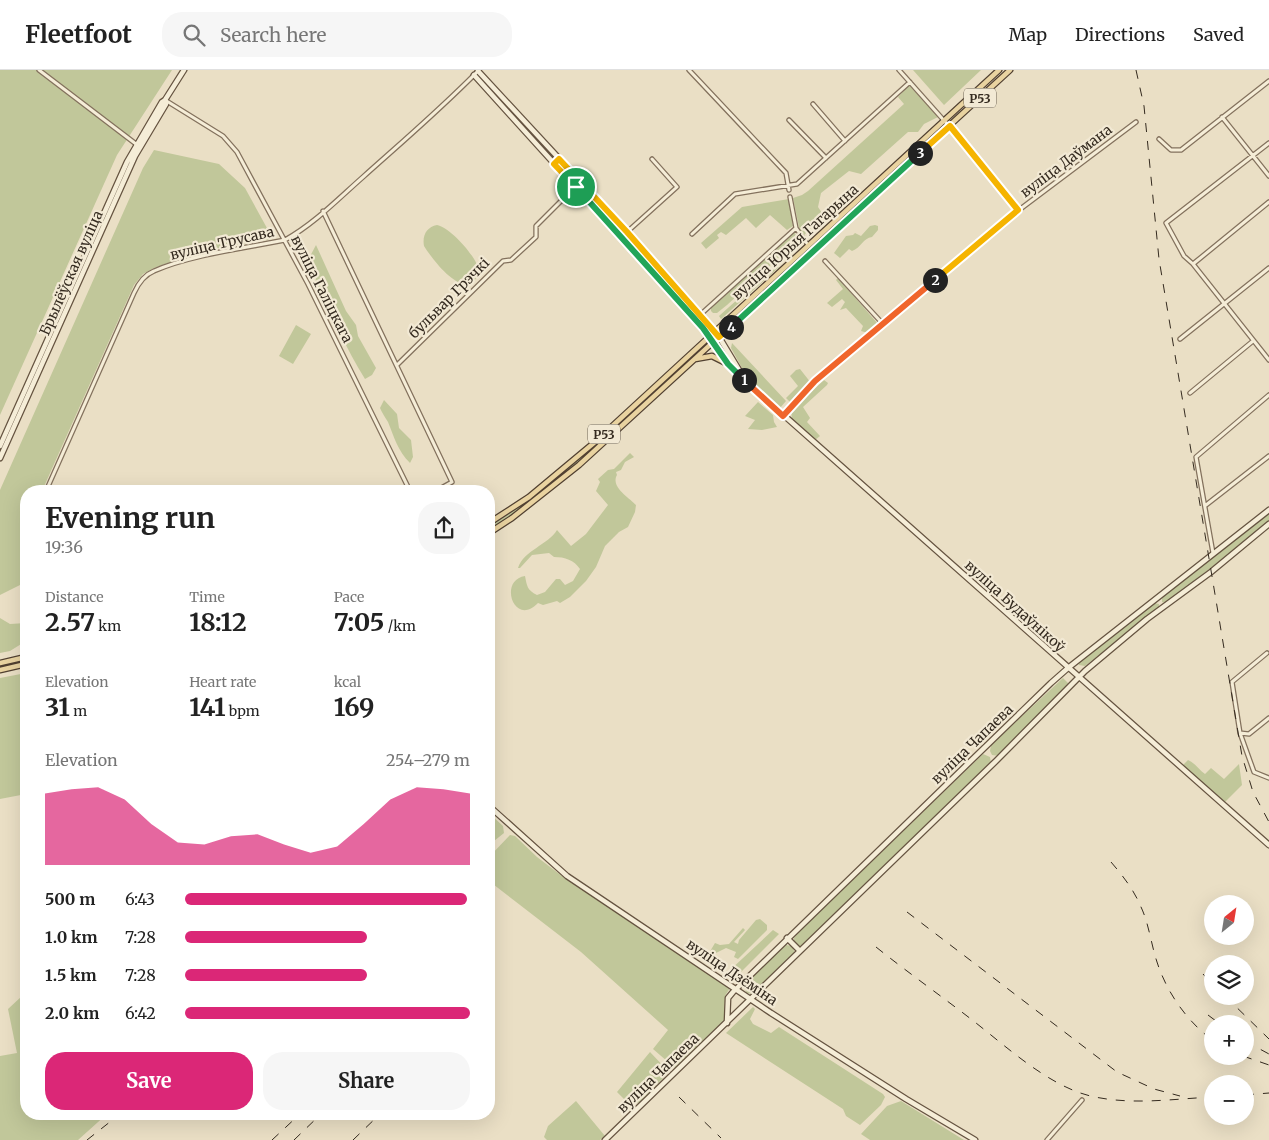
<!DOCTYPE html>
<html lang="en">
<head>
<meta charset="utf-8">
<style>
  body { margin:0; font-family:Merriweather,serif; background:#f6f6f6; color:#222; height:100vh; display:flex; flex-direction:column; font-size:19px; white-space:nowrap }
  * { box-sizing:border-box; margin:0 }
  p { font-size:16px; color:#767676 }
  .icon { flex:none; width:28px; height:28px; fill:none; stroke:currentColor; stroke-width:2; stroke-linecap:round; stroke-linejoin:round }
  .map { position:relative; flex:1; overflow:hidden }
  .panel { position:absolute; left:20px; top:415px; width:475px; height:635px; display:flex; flex-direction:column; background:#fff; border-radius:20px; box-shadow:0 5px 20px #0002 }
  .panel>* { flex:none }
  .needle { width:32px; rotate:30deg }
  .fabs { position:absolute; left:1204px; top:825px; display:grid; gap:10px }
  .fabs a { display:grid; place-items:center; width:50px; height:50px; border-radius:50%; background:#fff; box-shadow:0 5px 20px #0002; font-size:25px }
  .pin { position:absolute; display:grid; place-items:center; width:42px; height:42px; color:#fff; margin:-21px; border:2px solid #fff; border-radius:50%; box-shadow:0 1px 5px #0007 }
  .km { position:absolute; width:25px; height:25px; margin:-12px; border-radius:50%; background:#222; color:#fff; font-size:14px; line-height:25px; text-align:center }
  .round { display:grid; place-items:center; flex:none; width:52px; height:52px; border-radius:20px; background:#f6f6f6 }
  .head { display:flex; align-items:center; justify-content:space-between; height:85px; padding:0 25px }
  h1 { font-size:28px; font-weight:700; line-height:38px }
  .metrics { display:grid; grid-template-columns:repeat(3,1fr); gap:8px; height:85px; padding:5px 25px }
  .metrics div { display:grid; align-content:center }
  .metrics b { font-size:25px; font-weight:700 }
  .metrics small { font-size:14px; font-weight:400 }
  .metrics p { font-size:14px }
  .chart { height:140px; padding:10px 25px }
  .chart p { display:flex; justify-content:space-between }
  .chart svg { width:100%; height:90px; margin-top:5px; fill:#db2777; opacity:.7 }
  .action { display:flex; gap:10px; margin-top:auto; padding:10px 25px }
  .action a { flex:1; height:58px; border-radius:20px; background:#db2777; color:#fff; font-size:20px; font-weight:700; line-height:58px; text-align:center }
  .action a+a { background:#f6f6f6; color:#222 }
  ul { padding:0 25px; list-style:none; font-size:16px }
  li { display:grid; grid-template-columns:80px 60px 1fr; align-items:center; height:38px }
  li i { height:12px; border-radius:6px; background:#db2777 }
  header { display:flex; align-items:center; gap:30px; box-sizing:border-box; height:70px; padding:0 25px; background:#fff; border-bottom:1px solid #e0e0e0 }
  header strong { font-size:24px }
  nav { display:flex; gap:28px; margin-inline-start:auto; font-size:18px }
  .search { width:350px; height:45px; background:#f6f6f6; display:flex; align-items:center; gap:12px; box-sizing:border-box; padding:0 18px; border-radius:20px; color:#767676; font-size:19px }
  .map>svg:first-child { display:block }
  .green { fill:#c1c79a }
  .lines { fill:none; stroke-linecap:round; stroke-linejoin:round }
  .street-casing { stroke:#83715d; stroke-width:5.5 }
  .secondary-casing { stroke:#655340; stroke-width:7 }
  .primary-casing { stroke:#514031; stroke-width:7 }
  .street { stroke:#f5edd7; stroke-width:3 }
  .secondary { stroke:#f5edd7; stroke-width:4.5 }
  .primary { stroke:#e9d3a0; stroke-width:4.5 }
  .rail { stroke:#342a1f; stroke-width:1; stroke-dasharray:9 9; stroke-linecap:butt }
  .split-1-casing { stroke:#fff; stroke-width:10 }
  .split-2-casing { stroke:#fff; stroke-width:10 }
  .split-3-casing { stroke:#fff; stroke-width:10 }
  .split-4-casing { stroke:#fff; stroke-width:10 }
  .split-5-casing { stroke:#fff; stroke-width:10 }
  .split-1 { stroke:#22a559; stroke-width:6 }
  .split-2 { stroke:#f0652b; stroke-width:6 }
  .split-3 { stroke:#f5b400; stroke-width:6 }
  .split-4 { stroke:#22a559; stroke-width:6 }
  .split-5 { stroke:#f5b400; stroke-width:6 }
  .labels { text-anchor:middle; dominant-baseline:central; stroke-width:4.5; stroke-linejoin:round; paint-order:stroke }
  .shield { fill:#f2e9d4; stroke:#6d6355; stroke-width:1 }
  .shield-label { font-size:12px; font-weight:bold; fill:#342a1f }
  .street-label { font-size:14px; fill:#342a1f; stroke:#f2e9d4 }
</style>
</head>
<body>
<header>
<strong>Fleetfoot</strong>
<div class="search"><svg class="icon" aria-label="search" viewBox="0 0 24 24"><circle cx="10" cy="10" r="6"/><path d="M15 15l6 6"/></svg>Search here</div>
<nav><a>Map</a><a>Directions</a><a>Saved</a></nav>
</header>
<div class="map">
<svg width="1269" height="1070" viewBox="0 0 1269 1070">
  <rect width="100%" height="100%" fill="#eadfc5"/>
  <!-- green -->
  <path class="green" d="M0,0H172L117,85L0,345Z
    M913,0H981L944,35Z
    M909,15L938,47L924,54L918,62H908L861,104L849,101L821,123L818,137L824,146L804,165L800,162L793,128L802,125L808,121L904,34L898,27Z
    M937,60L913,85L726,258L724,257L747,235Z
    M154,80L219,94L245,118L273,169L201,181L154,198L143,204L134,215L42,421H26V507L20,515L0,525V420L143,98Z
    M789,129L793,156L787,160L770,145L756,158L746,148L726,165L721,162L717,165L719,168L706,179L701,173L742,137Z
    M437,155C450,157 479,189 479,202C467,236 432,189 424,176C422,165 427,157 437,155Z
    M875,155L878,156V160L872,167C863,168 861,178 852,181L849,179L840,188L834,183L846,166L853,165L855,163L861,166L870,156Z
    M794,162L799,169L727,235L717,243H713L711,241V237Z
    M316,175L346,241L356,255L358,266L376,298L372,305L365,309C346,279 333,246 315,216L316,207L313,206L306,194Z
    M775,196L779,197L721,249L719,246Z
    M838,208L878,254L868,263L861,261L863,256L846,238L840,240L845,232L842,229L832,237L827,233L843,219L836,210Z
    M296,255L311,264L293,294L279,286Z
    M732,273L786,331L780,338L748,309L731,278Z
    M701,276C690,296 661,316 644,331C595,375 547,427 489,459L492,455C570,406 634,338 701,276Z
    M800,299L811,313L790,332L786,328L798,316L790,306L796,300Z
    M824,310L828,313L827,315L803,337L810,348L807,352L820,366L815,370L792,349L791,341Z
    M384,330L397,344L399,358L411,370L413,387L410,393C398,381 394,367 388,352C385,347 382,343 380,338Z
    M758,332L773,345L774,352L777,357L762,360L748,359L755,350L745,346Z
    M630,383L634,387L625,392L621,400L616,402L617,405C610,417 630,428 636,435L635,442L628,457L619,462L605,476L596,497L586,511L570,527L560,533L557,531L543,535L538,533C514,558 498,510 525,506C527,516 527,520 537,525L545,522L556,509H560L565,515L573,511L580,499C574,490 565,487 554,487L549,483L532,485L520,498H518C524,480 548,475 557,460L571,476L586,464L608,435L596,421L600,412L598,409L608,400L614,399Z
    M1269,442V452L1166,533L1162,532V526Z
    M1154,533L1159,534V538L1085,596L1079,595L1078,592Z
    M0,548L10,554L26,553V571L10,581L0,583Z
    M26,603V724L0,729V608Z
    M1063,608L1070,615L999,686L992,685L990,681L991,675Z
    M983,684L990,687L991,693L802,877H800L794,873V868L798,863Z
    M1188,690C1195,693 1199,700 1205,704L1211,698L1224,709L1239,694L1242,715L1225,732L1183,695Z
    M489,743L503,756L504,763L489,775Z
    M510,765L515,766L537,787L562,806L730,918L725,926L724,951L675,998L653,979L668,960L581,882L489,811V787Z
    M760,849L767,855V860L738,889L734,887L736,882L726,878L712,885L709,883L715,873L720,875L729,874L743,858L745,860L734,872L738,874L739,870L756,850Z
    M773,860L779,864L734,909L728,907V902Z
    M786,875L792,876L795,883L753,924L747,923L744,917L745,914Z
    M22,926L26,928V1044H107L78,1070H0V986L17,983L8,939Z
    M753,937L755,939L750,949L753,954L771,963L779,957L883,1024L885,1027L881,1035L860,1055L846,1046L843,1039L726,963Z
    M650,982L669,1002L640,1032L631,1036L617,1022Z
    M576,1031L605,1066L600,1070H547L544,1067L548,1056Z
    M901,1031L964,1070H870L861,1064L887,1036Z"/>
  <g class="lines">
    <defs>
      <path id="street" d="M39,0L136,74
        M689,0L786,103L789,120
        M899,0L956,64L1018,140
        M165,30L223,66L237,82L308,214L410,421
        M813,34L845,71
        M1222,47L1269,106
        M789,50L826,88
        M1159,69L1171,80H1181L1269,11
        M1269,73L1166,153L1184,186L1193,194L1269,290
        M790,127L796,158L808,175
        M323,141L452,412L436,421
        M627,162L677,117L652,89
        M692,164L735,124L797,114L910,12
        M825,191L883,254
        M1193,194L1269,132
        M700,245L796,158
        M1180,269L1269,198
        M397,295L503,191L511,190L536,167V156L575,117
        M1190,323L1253,271
        M783,345L815,311L1019,140L1136,52
        M46,421L134,223C138,214 144,205 154,201C190,185 245,178 285,170C314,154 338,129 363,107C402,72 442,38 479,0
        M1206,435L1269,386
        M1213,483L1196,387L1269,325
        M1267,583L1232,612L1240,663L1254,702L1269,708
        M1240,663L1249,664L1269,648
        M1047,1070L1082,1030"/>
      <path id="secondary" d="M478,1L627,162L708,253L719,267L745,310
        M474,5L703,258L735,302L1269,775
        M0,376L127,92L162,32L165,30L184,0
        M0,388L135,86L166,34L165,30
        M489,736L567,806L771,943L906,1029L975,1070
        M787,868L800,881
        M727,953L728,928L733,922L1051,613L1068,598L1269,440
        M605,1070L997,690L1085,601L1147,549L1211,502L1269,454"/>
      <path id="primary" d="M695,289L712,286L728,294
        M489,453L529,427L595,372L999,0
        M489,463L512,448L579,395L1010,0
        M0,593L26,587
        M0,600L26,594"/>
    </defs>
    <!-- street casing -->
    <use href="#street" class="street-casing"/>
    <!-- secondary casing -->
    <use href="#secondary" class="secondary-casing"/>
    <!-- primary casing -->
    <use href="#primary" class="primary-casing"/>
    <!-- street -->
    <use href="#street" class="street"/>
    <!-- secondary -->
    <use href="#secondary" class="secondary"/>
    <!-- primary -->
    <use href="#primary" class="primary"/>
    <!-- rail -->
    <path class="rail" d="M1136,0L1144,36L1159,189L1242,686L1253,722L1269,752
      M1111,792C1123,806 1134,820 1141,837C1149,854 1151,874 1157,892C1167,923 1187,951 1212,970
      M907,842L1117,1002L1154,1019L1180,1026
      M876,877C906,901 937,923 967,946C1004,974 1049,1018 1095,1027C1134,1035 1173,1029 1212,1027
      M1203,904L1212,914
      M1225,926L1269,969
      M1208,945L1220,954
      M1245,971L1269,984
      M1243,986L1269,995
      M1245,1025L1269,1023
      M679,1027L721,1068
      M87,1070L120,1044
      M272,1070L300,1044
      M294,1070L321,1044
      M353,1070L380,1044"/>
  </g>
  <g class="lines">
    <defs>
      <path id="split-1" d="M576,117L703,258L728,294L744,310"/>
      <path id="split-2" d="M744,310L783,346L815,311L935,210"/>
      <path id="split-3" d="M920,83L950,56L1018,140L935,210"/>
      <path id="split-4" d="M731,257L920,83"/>
      <path id="split-5" d="M576,117L554,94L559,89L627,162L719,267L731,257"/>
    </defs>
    <!-- split-1 casing -->
    <use href="#split-1" class="split-1-casing"/>
    <!-- split-2 casing -->
    <use href="#split-2" class="split-2-casing"/>
    <!-- split-3 casing -->
    <use href="#split-3" class="split-3-casing"/>
    <!-- split-4 casing -->
    <use href="#split-4" class="split-4-casing"/>
    <!-- split-5 casing -->
    <use href="#split-5" class="split-5-casing"/>
    <!-- split-1 -->
    <use href="#split-1" class="split-1"/>
    <!-- split-2 -->
    <use href="#split-2" class="split-2"/>
    <!-- split-3 -->
    <use href="#split-3" class="split-3"/>
    <!-- split-4 -->
    <use href="#split-4" class="split-4"/>
    <!-- split-5 -->
    <use href="#split-5" class="split-5"/>
  </g>
  <g class="labels">
    <!-- shield labels -->
    <g class="shield">
      <rect x="964" y="18.5" width="32" height="19" rx="4"/>
      <rect x="588" y="354.5" width="32" height="19" rx="4"/>
    </g>
    <g class="shield-label">
      <text x="980" y="28">Р53</text>
      <text x="604" y="364">Р53</text>
    </g>
    <!-- street labels -->
    <g class="street-label">
      <text transform="translate(1066 91) rotate(-37)">вуліца Даўмана</text>
      <text transform="translate(795 172) rotate(-42)">вуліца Юрыя Гагарына</text>
      <text transform="translate(222 173) rotate(-13)">вуліца Трусава</text>
      <text transform="translate(71 203) rotate(-66)">Брылёўская вуліца</text>
      <text transform="translate(322 219) rotate(63)">вуліца Галіцкага</text>
      <text transform="translate(449 228) rotate(-45)">бульвар Грэчкі</text>
      <text transform="translate(1015 536) rotate(42)">вуліца Будаўнікоў</text>
      <text transform="translate(972 674) rotate(-44)">вуліца Чапаева</text>
      <text transform="translate(732 902) rotate(34)">вуліца Дзёміна</text>
      <text transform="translate(658 1003) rotate(-44)">вуліца Чапаева</text>
    </g>
  </g>
</svg>
<div class="fabs">
<a><svg class="needle" viewBox="-14 -14 28 28"><path d="M0-13l5 13h-10z" fill="#e53935"/><path d="M0 13l5-13h-10z" fill="#767676"/></svg></a>
<a><svg class="icon" aria-label="layers" viewBox="0 0 24 24"><path d="M12 4l9 5-9 5-9-5zM3 14l9 5 9-5"/></svg></a>
<a>+</a>
<a>−</a>
</div>
<div class="pin" style="left:576px;top:117px;background:#1e9e55"><svg class="icon" aria-label="arrive" viewBox="0 0 24 24"><path d="M6 21V4h12l-3 4 3 4H6"/></svg></div>
<b class="km" style="left:744px;top:310px">1</b>
<b class="km" style="left:935px;top:210px">2</b>
<b class="km" style="left:920px;top:83px">3</b>
<b class="km" style="left:731px;top:257px">4</b>
<section class="panel">
<div class="head"><div><h1>Evening run</h1><p>19:36</p></div><a class="round"><svg class="icon" aria-label="share" viewBox="0 0 24 24"><path d="M12 15V3M7 8l5-5 5 5M5 13v7h14v-7"/></svg></a></div>
<div class="metrics">
<div><p>Distance</p><b>2.57<small> km</small></b></div>
<div><p>Time</p><b>18:12</b></div>
<div><p>Pace</p><b>7:05<small> /km</small></b></div>
</div>
<div class="metrics">
<div><p>Elevation</p><b>31<small> m</small></b></div>
<div><p>Heart rate</p><b>141<small> bpm</small></b></div>
<div><p>kcal</p><b>169</b></div>
</div>
<div class="chart"><p><span>Elevation</span>254–279 m</p>
<svg viewBox="0 0 160 44" preserveAspectRatio="none"><path d="M0 44V9L10 7L20 6L30 12L40 24L50 33L60 34L70 30L80 29L90 34L100 38L110 35L120 24L130 12L140 6L150 7L160 9V44z"/></svg>
</div>
<ul>
<li><b>500 m</b>6:43<i style="width:99%"></i></li>
<li><b>1.0 km</b>7:28<i style="width:64%"></i></li>
<li><b>1.5 km</b>7:28<i style="width:64%"></i></li>
<li><b>2.0 km</b>6:42<i style="width:100%"></i></li>
</ul>
<div class="action"><a>Save</a><a>Share</a></div>
</section>
</div>
</body>
</html>
